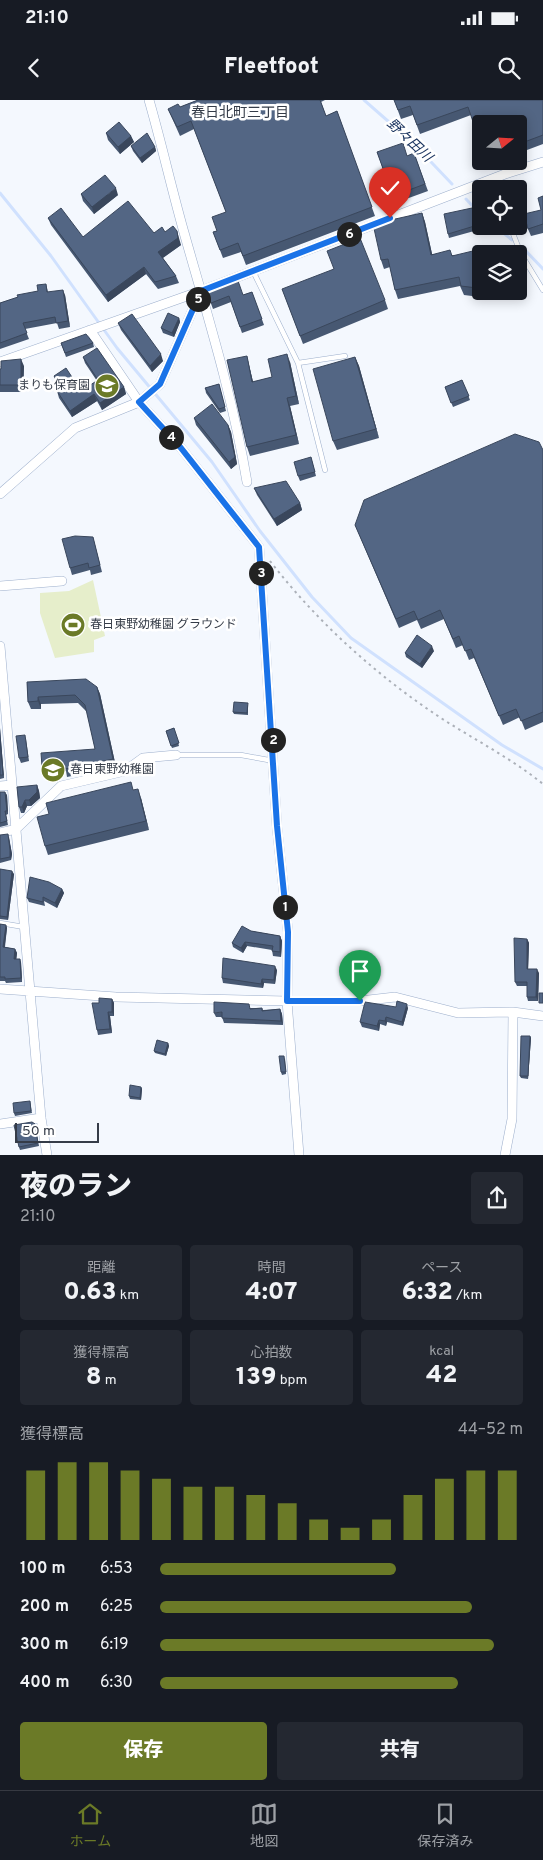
<!DOCTYPE html>
<html lang="ja">
<head>
<meta charset="utf-8">
<style>
  body { margin:0; font-family:Overpass,"Noto Sans JP",sans-serif; background:#242831; color:#f1f3f6; height:100vh; display:flex; flex-direction:column; font-size:19px; white-space:nowrap }
  * { box-sizing:border-box; margin:0 }
  p { font-size:16px; color:#9ea1a6 }
  .icon { flex:none; width:28px; height:28px; fill:none; stroke:currentColor; stroke-width:2; stroke-linecap:round; stroke-linejoin:round }
  .map { position:relative; height:1055px; overflow:hidden }
  .details { display:flex; flex-direction:column; background:#171b24; flex:1 }
  .details>* { flex:none }
  .needle { width:32px; rotate:72deg }
  .tools { position:absolute; left:472px; top:15px; display:grid; gap:10px }
  .tools a { display:grid; place-items:center; width:55px; height:55px; border-radius:5px; background:#171b24; box-shadow:0 2px 12px #0003; font-size:25px }
  .scale { position:absolute; left:15px; bottom:12px; width:84px; box-sizing:border-box; padding-left:5px; border:2px solid #353c48; border-top:0; font-size:14px; line-height:18px; white-space:nowrap; color:#353c48; -webkit-text-stroke:4px #fff; paint-order:stroke }
  .pin { position:absolute; display:grid; place-items:center; width:42px; height:42px; color:#fff; margin:-51px -21px; border-radius:50% 50% 50% 0; rotate:-45deg; box-shadow:0 0 5px #0007 }
  .pin .icon { rotate:45deg }
  .km { position:absolute; width:25px; height:25px; margin:-12px; border-radius:50%; background:#222; color:#fff; font-size:14px; line-height:25px; text-align:center }
  .round { display:grid; place-items:center; flex:none; width:52px; height:52px; border-radius:5px; background:#242831 }
  .headline { display:flex; align-items:center; justify-content:space-between; height:85px; padding:0 20px }
  h1 { font-size:28px; font-weight:800; line-height:38px }
  .metrics { display:grid; grid-template-columns:repeat(3,1fr); gap:8px; height:85px; padding:5px 20px }
  .metrics div { display:grid; align-content:center; border-radius:5px; background:#242831; text-align:center }
  .metrics b { font-size:25px; font-weight:800 }
  .metrics small { font-size:14px; font-weight:400 }
  .metrics p { font-size:14px }
  .chart { height:140px; padding:10px 20px }
  .chart p { display:flex; justify-content:space-between }
  .chart svg { width:100%; height:90px; margin-top:5px; stroke:#6b7a27; stroke-width:6 }
  .button { display:flex; gap:10px; margin-top:auto; padding:10px 20px }
  .button a { flex:1; height:58px; border-radius:5px; background:#6b7a27; color:#fff; font-size:20px; font-weight:800; line-height:58px; text-align:center }
  .button a+a { background:#242831; color:#f1f3f6 }
  ul { padding:0 20px; list-style:none; font-size:16px }
  li { display:grid; grid-template-columns:80px 60px 1fr; align-items:center; height:38px }
  li i { height:12px; border-radius:6px; background:#6b7a27 }
  .status { display:flex; justify-content:space-between; align-items:center; height:35px; padding:0 25px; background:#171b24; direction:ltr }
  .status svg { height:14px; fill:currentColor }
  header { display:flex; justify-content:space-between; align-items:center; height:65px; padding:0 20px; background:#171b24; font-size:22px; font-weight:800 }
  .menu { display:flex; justify-content:space-around; align-items:center; height:70px; border-top:1px solid #363941; background:#171b24; font-size:14px; color:#9ea1a6 }
  .menu a { display:grid; justify-items:center; gap:2px }
  .menu .on { color:#6b7a27 }
  .map>svg:first-child { display:block }
  .green { fill:#e6eecb }
  .lines { fill:none; stroke-linecap:round; stroke-linejoin:round }
  .stream { stroke:#d0e1fe; stroke-width:3 }
  .lane-casing { stroke:#9dafcc; stroke-width:5.5 }
  .street-casing { stroke:#9dafcc; stroke-width:10 }
  .path { stroke:#acb1b9; stroke-width:2; stroke-dasharray:2.5 4; stroke-linecap:butt }
  .lane { stroke:#fff; stroke-width:4.5 }
  .street { stroke:#fff; stroke-width:9 }
  .wall { fill:#475872 }
  .shaded-wall { fill:#3a475c }
  .building { fill:#536684; stroke:#3a475c }
  .route-casing { stroke:#fff; stroke-width:10 }
  .route { stroke:#1a73e8; stroke-width:6 }
  .labels { text-anchor:middle; dominant-baseline:central; stroke-width:5; stroke-linejoin:round; paint-order:stroke }
  .poi-label { font-size:12px; fill:#353c48; stroke:#fff; text-anchor:start }
  .neighbourhood-label { font-size:14px; fill:#353c48; stroke:#fff }
  .water-label { font-size:14px; font-style:italic; fill:#17315d; stroke:#fff }
</style>
</head>
<body>
<div class="status"><b>21:10</b><svg viewBox="0 0 49 12"><path d="M0 12V9h3v3zM5 12V6h3v6zM10 12V3h3v9zM15 12V0h3v12zM26 1h20v11H26zM47 4h2v5h-2z"/></svg></div>
<header><svg class="icon" aria-label="back" viewBox="0 0 24 24"><path d="M15 5l-7 7 7 7"/></svg>Fleetfoot<svg class="icon" aria-label="search" viewBox="0 0 24 24"><circle cx="10" cy="10" r="6"/><path d="M15 15l6 6"/></svg></header>
<div class="map">
<svg width="543" height="1055" viewBox="0 0 543 1055">
  <rect width="100%" height="100%" fill="#f4f8fe"/>
  <!-- green -->
  <path class="green" d="M93,480L105,536L94,540V552L55,558L40,513V493L69,491Z"/>
  <g class="lines">
    <!-- stream -->
    <path class="stream" d="M364,0L413,43L452,84
      M0,93L51,156L117,248L212,362L260,431L312,497L351,538L502,645L543,669
      M466,99L481,115
      M495,126L512,140
      M525,150L543,169"/>
    <defs>
      <path id="lane" d="M494,78L497,89
        M510,126L521,154L543,190
        M253,171L298,263L325,370
        M298,263L345,256
        M176,655H241L274,661
        M0,823L24,827"/>
      <path id="street" d="M149,0C162,45 172,91 185,136C208,217 233,298 247,382
        M90,230L139,302L181,348L259,447L277,727L288,832L287,901L299,1055
        M0,262L201,191L505,74L543,62
        M0,394L75,328L139,302L160,284L201,191
        M0,486L62,481
        M0,546L41,1018L47,1055
        M0,686L12,685
        M0,733L16,729L61,686L125,671L143,658L176,655
        M0,889L116,897L287,901H360L395,897L458,913L513,912L543,916
        M0,1024L41,1018
        M505,1055L512,1019L513,912"/>
    </defs>
    <!-- lane casing -->
    <use href="#lane" class="lane-casing"/>
    <!-- street casing -->
    <use href="#street" class="street-casing"/>
    <!-- path -->
    <path class="path" d="M270,461C318,523 378,577 444,620C477,641 512,659 543,684"/>
    <!-- lane -->
    <use href="#lane" class="lane"/>
    <!-- street -->
    <use href="#street" class="street"/>
  </g>
  <!-- wall -->
  <path class="wall" d="M198,0H325L321,2L326,16L337,11L375,116L246,165L241,152L223,158L213,132L217,131L226,112L194,29L180,36L168,9L180,7Z
    M394,0H543V44L519,53V24L471,15L420,34L413,15L401,19Z
    M106,33L131,36L134,42L120,54L108,40Z
    M131,46L155,47L156,51L142,63L133,51Z
    M377,52L407,56L414,53L428,91L395,103Z
    M487,61H496L488,64Z
    M81,94L118,95L94,114L83,101Z
    M543,96V133L531,136L528,129L541,110Z
    M422,113L425,122L432,154L452,155L480,159L481,167V184L480,197L464,195L460,186L398,199L395,190L390,167L384,169L381,160Z
    M48,118L83,137L165,132L181,145L163,158L176,176L179,183L158,189L146,174L108,202L51,125Z
    M481,120V126H484L485,128L449,138L448,134Z
    M46,184L48,192L65,195L70,227L59,229L57,223L25,229L29,239L0,249V203L38,191Z
    M282,189L385,200L388,209L303,244Z
    M206,190L243,195L252,192L264,225L242,233L231,202L213,209Z
    M179,218L180,222L174,237L163,233L161,228Z
    M118,223L163,261L152,272L121,230Z
    M61,243H93L94,247L66,257Z
    M247,256L249,265L253,282L272,277L290,262L299,304L290,306L299,344L250,356L247,347Z
    M83,257L124,287L126,294L102,310L97,301L72,317L59,298L57,291L60,289L56,283L54,276L81,291L97,281L85,263Z
    M355,257L359,266L379,338L337,350L333,341Z
    M24,266L23,292H0V269Z
    M462,280L470,300L453,307L445,287Z
    M219,284L226,311L220,313L206,293L205,288Z
    M194,318L228,325L231,332L237,364L231,369L196,325Z
    M543,350V622L525,630L520,617L503,625L474,558L469,560L463,545L456,548L444,519L421,529L417,520L399,528L355,425Z
    M311,357L316,376L300,381L298,376Z
    M254,388L300,403L302,410L277,426L257,395Z
    M93,437L102,472L91,475L90,470L72,475L70,468Z
    M434,551L422,568L406,557L405,553Z
    M27,582L97,587L100,594L116,667L67,677L66,671L45,674L42,666L95,649L87,612L78,603L41,604V609H31L28,602Z
    M248,605V615L234,614L233,612Z
    M0,628L4,678L0,679Z
    M174,628L179,646L172,648L166,631Z
    M26,639L29,661L21,663L19,658Z
    M37,685L39,691L40,698L31,706H27L24,713H21L19,707Z
    M0,692L7,695L8,714L6,715L8,725L0,727Z
    M141,698L149,730L48,755L45,746L49,714Z
    M0,735L9,737L12,754L11,760L0,763Z
    M0,769L14,774L8,820L0,819Z
    M62,789L64,793L57,808L44,801L45,806L29,802L27,798Z
    M0,824L6,825L7,828L5,847L15,849L17,853L16,859L21,862L22,882L6,883L5,881H0Z
    M251,831L280,836L282,841L281,857L273,856L272,850L247,846L243,853L233,847L232,843Z
    M527,839L529,843L528,869L539,873L538,901H528L527,897V886H517L515,882Z
    M277,870L275,884L264,883L263,888L223,883L222,878Z
    M112,899L114,903V916H110L112,933L98,935L97,930L99,903Z
    M396,907L408,908L403,926L387,922L386,926L380,924L379,931L362,927L360,922Z
    M251,908H262L263,910L280,909L282,914L283,925L224,923L222,917H216L214,913Z
    M530,936L531,938L528,979L521,978L520,976Z
    M168,943L169,946L166,956L155,953L154,951Z
    M285,958L286,974L282,975L281,972Z
    M141,987L142,989L141,1000L130,999L129,996Z
    M30,1001L32,1013L15,1016L14,1013Z
    M35,1024L39,1046L20,1050L19,1047Z"/>
  <!-- shaded-wall -->
  <path class="shaded-wall" d="M131,36L134,42L120,54L118,47Z
    M155,47L156,51L142,63L140,58Z
    M116,88L118,95L94,114L92,107Z
    M422,113L425,122L434,163L431,155Z
    M177,131L181,145L161,159L158,152Z
    M477,150L480,159L481,167V184L480,197L477,188Z
    M144,167L146,174L108,202L106,195Z
    M63,190L65,195L70,227L68,221Z
    M179,218L180,222L174,237L172,233Z
    M161,254L163,261L152,272L150,266Z
    M287,254L290,262L299,304L296,296Z
    M247,256L249,265L255,290L252,282Z
    M355,257L359,266L379,338L376,329Z
    M21,259L24,266L23,292L21,285Z
    M124,287L126,294L102,310L100,303Z
    M94,294L97,301L72,317L70,311Z
    M287,298L290,306L299,344L296,335Z
    M228,325L231,332L237,364L231,369L229,362Z
    M300,403L302,410L277,426L274,419Z
    M432,546L434,551L422,568L420,564Z
    M97,587L100,594L116,667L113,659Z
    M38,597L41,604V609L38,601Z
    M0,628L4,678L3,675L0,640Z
    M37,685L39,691L40,698L31,706L29,700Z
    M138,689L141,698L149,730L146,721Z
    M5,692L7,695L8,714L7,711Z
    M25,700L27,706L24,713L22,707Z
    M8,734L12,754L11,760L10,757Z
    M12,771L14,774L8,820L7,817Z
    M62,789L64,793L57,808L55,803Z
    M6,825L7,828L4,851L3,847Z
    M280,836L282,841L281,857L280,852Z
    M527,839L529,843L528,873L527,869Z
    M245,842L247,846L243,853L241,848Z
    M15,849L17,853L16,863L14,859Z
    M20,859L21,862L22,882L21,878Z
    M275,866L277,870L275,884L274,880Z
    M537,869L539,873L538,901L536,897Z
    M262,879L264,883L263,888L261,884Z
    M112,899L114,903V916L112,912Z
    M407,904L408,908L403,926L402,922Z
    M280,909L282,914L283,925L281,921Z
    M108,912L110,916L112,933L110,929Z
    M386,917L387,922L386,926L385,921Z
    M379,920L380,924L379,931L377,926Z
    M530,936L531,938L528,979V976Z
    M168,943L169,946L166,956L165,954Z
    M141,987L142,989L141,1000L140,998Z"/>
  <!-- building -->
  <path class="building" d="M198,0H320L326,16L337,11L372,107L243,156L238,143L220,150L213,132L217,131L212,117L226,112L191,21L177,27L168,9L178,4L180,7Z
    M394,0H543V35L519,44V24H481V45L468,7L417,25L410,6L398,10Z
    M119,22L131,36L118,47L106,33Z
    M147,33L155,47L140,58L131,46Z
    M403,43L407,56L414,53L425,84L393,96L377,52Z
    M105,75L116,88L92,107L81,94Z
    M543,96V124L528,129L524,114L541,110L538,98Z
    M128,101L154,133L162,127L165,132L173,126L177,131L178,138L158,152L176,176L155,182L144,167L106,195L48,118L61,108L83,137Z
    M472,108L481,120V124L448,134L444,114Z
    M422,113L431,155L450,150L452,156L477,150L480,165L477,188L461,186L459,177L395,190L388,159L381,160L373,124Z
    M360,138L385,200L300,236L282,189L334,169L327,151Z
    M237,178L243,195L252,192L262,219L240,227L229,196L211,203L206,190Z
    M46,184L47,192L63,190L68,221L56,223L55,217L23,223L27,233L0,243V203L18,197L17,195L38,191L37,185Z
    M168,213L179,218L172,233L161,228Z
    M132,214L161,254L150,266L118,223Z
    M86,234L93,243L65,253L61,243Z
    M97,248L124,287L100,303L94,294L70,311L57,291L62,288L54,276L66,268L81,291L98,280L83,257Z
    M287,254L296,296L287,298L296,335L247,347L227,260L247,256L252,282L272,277L268,259Z
    M355,257L376,329L333,341L313,269Z
    M21,259V285H0V269H1V261Z
    M462,280L469,296L451,303L445,287Z
    M219,284L225,307L219,309L205,288Z
    M212,304L228,325L235,357L229,362L194,318Z
    M515,334L539,342L543,350V612L521,621L516,609L499,616L471,549L465,551L459,536L453,539L440,510L418,520L414,511L396,519L355,425L364,400Z
    M311,357L315,372L298,376L294,362Z
    M286,381L300,403L274,419L254,388Z
    M75,436L93,437L100,465L89,468L88,463L70,468L62,439Z
    M417,535L432,546L420,564L405,553Z
    M86,579L97,587L113,659L65,669L64,664L42,666L41,653L95,649L85,605L75,595L38,597V601L28,602L27,582Z
    M234,602L248,603L247,613L233,612Z
    M174,628L179,643L171,646L166,631Z
    M25,635L28,657L19,658L16,636Z
    M0,640L3,675H0Z
    M131,682L133,690L138,689L146,721L45,746L37,717L49,714L46,703Z
    M37,685V692L29,700H25L22,707H19L17,687Z
    M0,692H5L7,711H5L7,721L0,723Z
    M8,734L10,750V757L0,759V735Z
    M0,769L12,771L7,817L0,816Z
    M30,777L49,782L62,789L55,803L43,797V802L27,798Z
    M0,824L6,825L3,847L15,849L14,859H20L21,878L5,879V877H0Z
    M242,826L251,831L280,836V852L272,851L273,846L245,842L241,848L232,843Z
    M514,838L527,839V869H537L536,897H527V882H515Z
    M223,858L275,866L274,880L262,879L261,884L222,878Z
    M539,893H543V903H539Z
    M99,898L112,899V912H108L110,929L97,930L92,903H99Z
    M397,901L407,904L402,922L386,917L385,921L379,920L377,926L360,922L365,902L396,907Z
    M214,902L249,904L250,909L262,908V911L280,909L281,921L222,918V912L214,913Z
    M521,936H530L528,976H520Z
    M157,940L168,943L165,954L154,951Z
    M279,956H284L286,972H281Z
    M130,985L141,987L140,998L129,996Z
    M30,1001L31,1011L14,1013L13,1003Z
    M32,1022L35,1024L38,1043L19,1047L14,1025Z"/>
  <g class="lines">
    <defs>
      <path id="route" d="M360,901H287L288,832L277,726L259,447L181,348L139,302L160,284L201,191L390,118"/>
    </defs>
    <!-- route casing -->
    <use href="#route" class="route-casing"/>
    <!-- route -->
    <use href="#route" class="route"/>
  </g>
  <!-- icons -->
  <defs>
    <symbol id="school-disc" viewBox="-11 -11 22 22"><circle r="9.5" fill="#6b7a27" stroke="#fff"/><path d="M0-5L7-2L0 1L-7-2ZM-4 1L0 2.5L4 1V4Q0 6-4 4Z" fill="#fff"/></symbol>
    <symbol id="stadium-disc" viewBox="-11 -11 22 22"><circle r="9.5" fill="#6b7a27" stroke="#fff"/><path d="M0-5a6.5 5 0 1 0 0 10a6.5 5 0 1 0 0-10ZM-3.5-1.8h7v3.6h-7Z" fill="#fff"/></symbol>
  </defs>
  <g fill-rule="evenodd">
    <use href="#school-disc" x="93" y="272" width="28" height="28"/>
    <use href="#stadium-disc" x="59" y="511" width="28" height="28"/>
    <use href="#school-disc" x="39" y="656" width="28" height="28"/>
  </g>
  <g class="labels">
    <!-- poi labels -->
    <g class="poi-label">
      <text x="90" y="286" text-anchor="end">まりも保育園</text>
      <text x="90" y="525">春日東野幼稚園 グラウンド</text>
      <text x="70" y="670">春日東野幼稚園</text>
    </g>
    <!-- neighbourhood labels -->
    <g class="neighbourhood-label">
      <text x="240" y="13">春日北町三丁目</text>
    </g>
    <!-- water labels -->
    <g class="water-label">
      <text transform="translate(409 41) rotate(43)">野々田川</text>
    </g>
  </g>
</svg>
<div class="tools">
<a><svg class="needle" viewBox="-14 -14 28 28"><path d="M0-13l5 13h-10z" fill="#e53935"/><path d="M0 13l5-13h-10z" fill="#9ea1a6"/></svg></a>
<a><svg class="icon" aria-label="locate" viewBox="0 0 24 24"><circle cx="12" cy="12" r="6"/><path d="M12 2v4M12 18v4M2 12h4M18 12h4"/></svg></a>
<a><svg class="icon" aria-label="layers" viewBox="0 0 24 24"><path d="M12 4l9 5-9 5-9-5zM3 14l9 5 9-5"/></svg></a>
</div>
<div class="scale">50 m</div>
<div class="pin" style="left:360px;top:901px;background:#1e9e55"><svg class="icon" aria-label="arrive" viewBox="0 0 24 24"><path d="M6 21V4h12l-3 4 3 4H6"/></svg></div>
<div class="pin" style="left:390px;top:118px;background:#d93025"><svg class="icon" aria-label="check" viewBox="0 0 24 24"><path d="M5 12l5 5 9-10"/></svg></div>
<b class="km" style="left:285px;top:807px">1</b>
<b class="km" style="left:273px;top:640px">2</b>
<b class="km" style="left:261px;top:473px">3</b>
<b class="km" style="left:171px;top:337px">4</b>
<b class="km" style="left:198px;top:199px">5</b>
<b class="km" style="left:349px;top:134px">6</b>
</div>
<section class="details">
<div class="headline"><div><h1>夜のラン</h1><p>21:10</p></div><a class="round"><svg class="icon" aria-label="share" viewBox="0 0 24 24"><path d="M12 15V3M7 8l5-5 5 5M5 13v7h14v-7"/></svg></a></div>
<div class="metrics">
<div><p>距離</p><b>0.63<small> km</small></b></div>
<div><p>時間</p><b>4:07</b></div>
<div><p>ペース</p><b>6:32<small> /km</small></b></div>
</div>
<div class="metrics">
<div><p>獲得標高</p><b>8<small> m</small></b></div>
<div><p>心拍数</p><b>139<small> bpm</small></b></div>
<div><p>kcal</p><b>42</b></div>
</div>
<div class="chart"><p><span>獲得標高</span>44–52 m</p>
<svg viewBox="0 0 160 44" preserveAspectRatio="none"><path d="M5 44V10M15 44V6M25 44V6M35 44V10M45 44V14M55 44V18M65 44V18M75 44V22M85 44V26M95 44V34M105 44V38M115 44V34M125 44V22M135 44V14M145 44V10M155 44V10"/></svg>
</div>
<ul>
<li><b>100 m</b>6:53<i style="width:65%"></i></li>
<li><b>200 m</b>6:25<i style="width:86%"></i></li>
<li><b>300 m</b>6:19<i style="width:92%"></i></li>
<li><b>400 m</b>6:30<i style="width:82%"></i></li>
</ul>
<div class="button"><a>保存</a><a>共有</a></div>
</section>
<nav class="menu">
<a class="on"><svg class="icon" aria-label="home" viewBox="0 0 24 24"><path d="M3 11l9-7 9 7M6 9v11h12V9"/></svg>ホーム</a>
<a><svg class="icon" aria-label="map" viewBox="0 0 24 24"><path d="M3 6l6-2 6 2 6-2v14l-6 2-6-2-6 2zM9 4v14M15 6v14"/></svg>地図</a>
<a><svg class="icon" aria-label="saved" viewBox="0 0 24 24"><path d="M7 4h10v16l-5-4-5 4z"/></svg>保存済み</a>
</nav>
</body>
</html>
